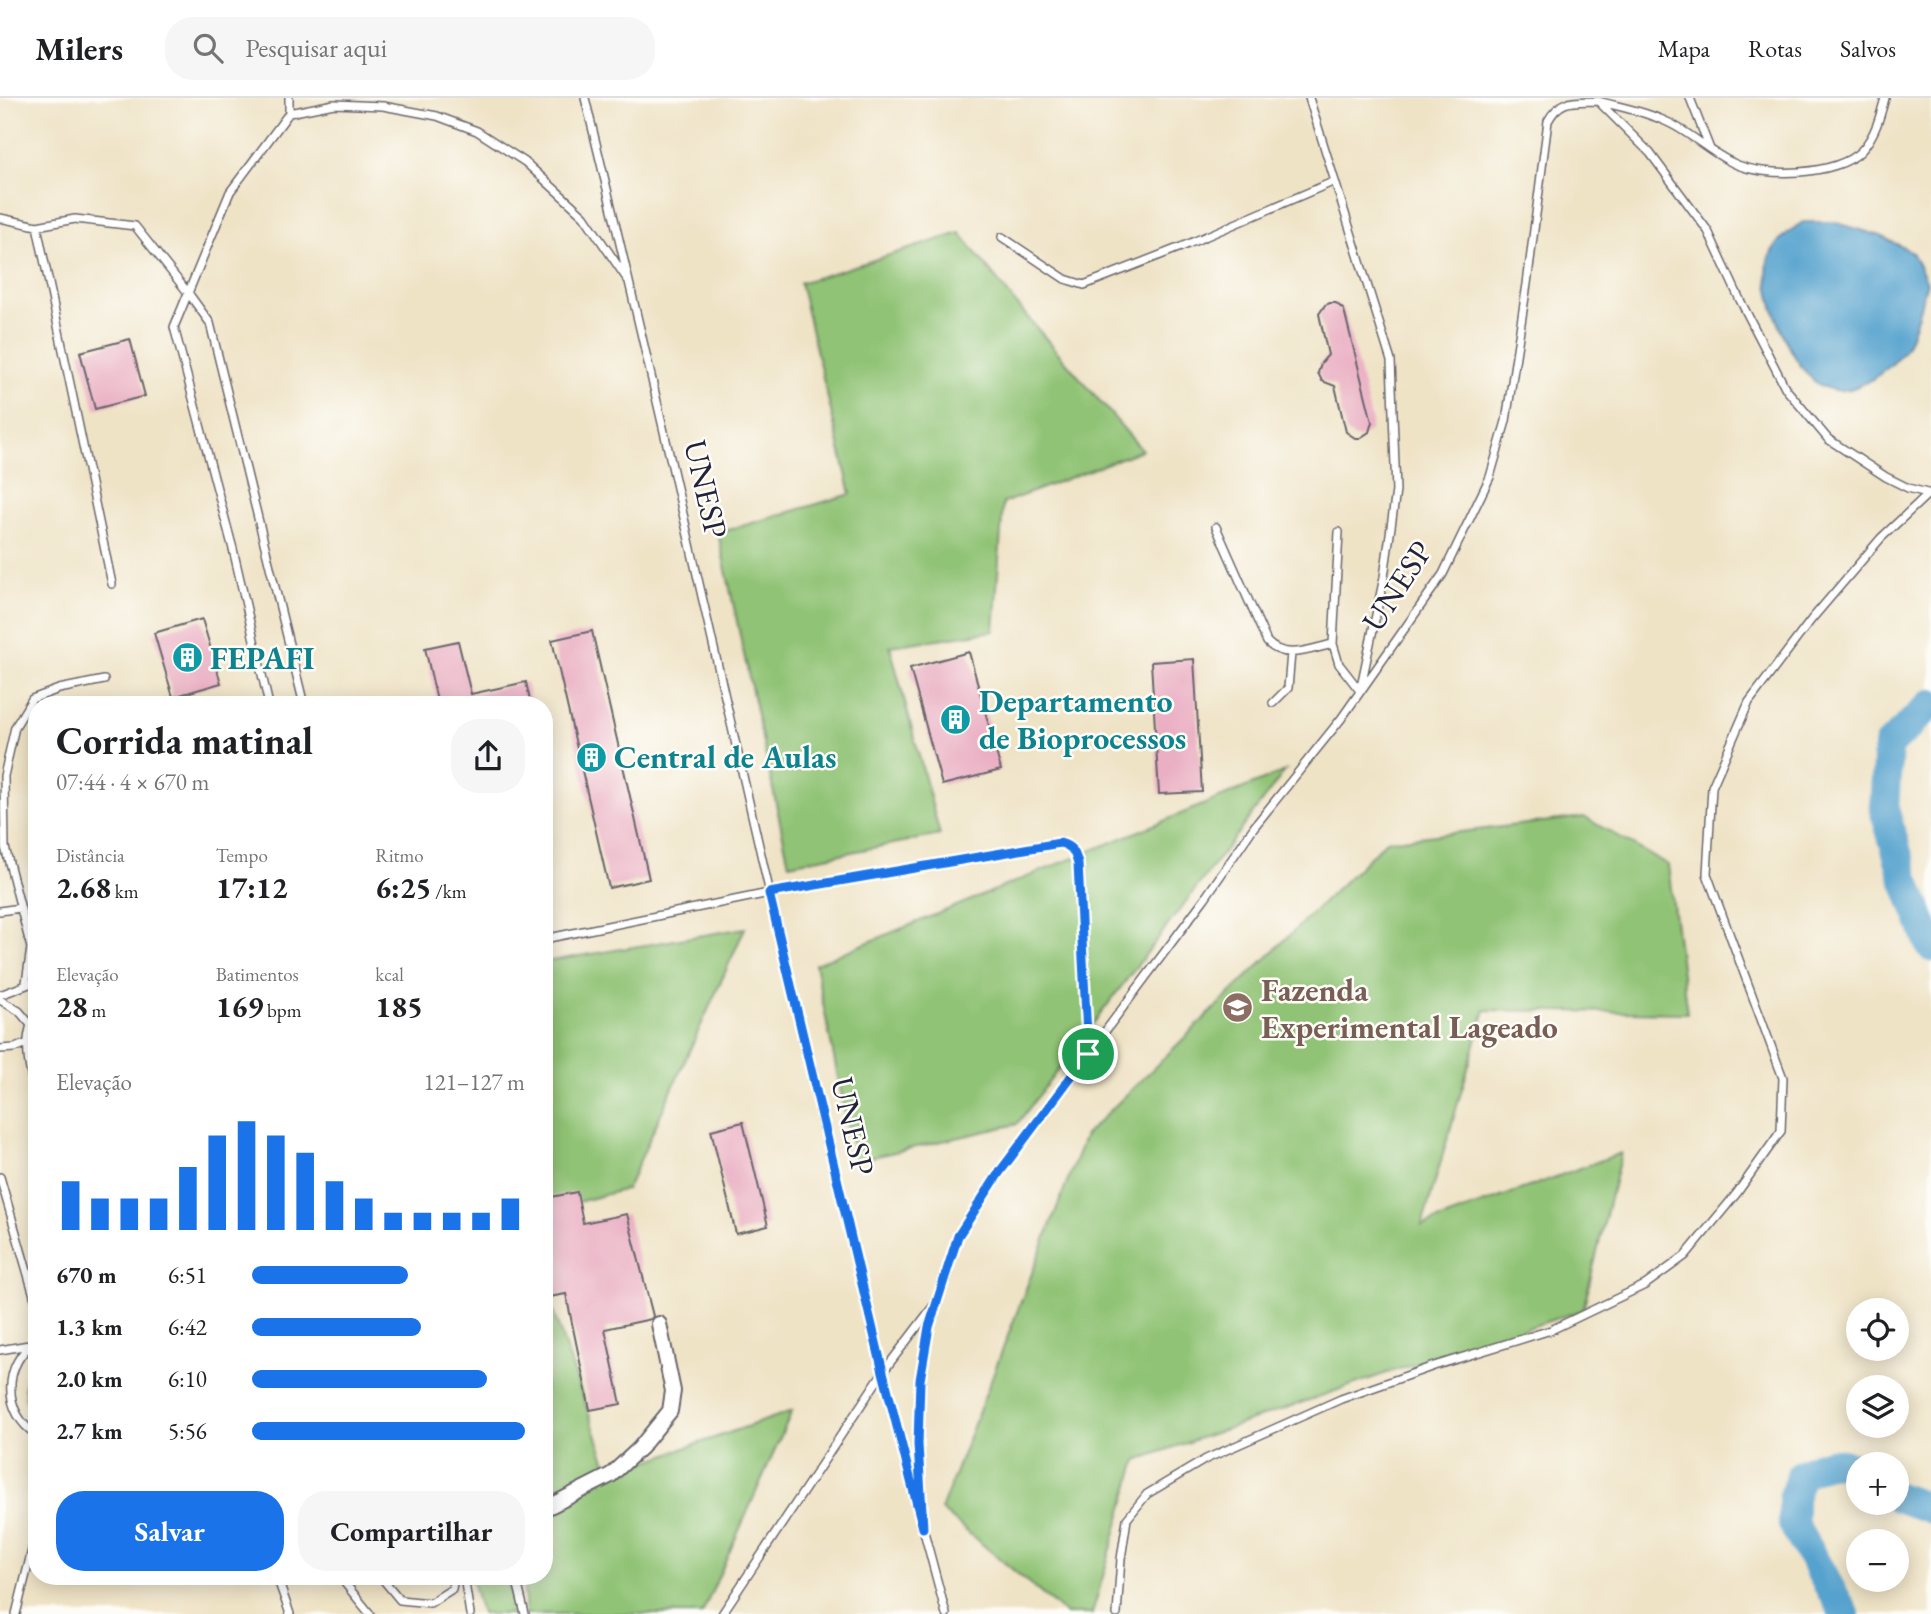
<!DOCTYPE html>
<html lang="pt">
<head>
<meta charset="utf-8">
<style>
  body { margin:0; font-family:"EB Garamond",serif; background:#f6f6f6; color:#202124; height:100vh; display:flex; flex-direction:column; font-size:26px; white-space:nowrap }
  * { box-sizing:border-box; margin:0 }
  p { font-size:23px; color:#757577 }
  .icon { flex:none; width:38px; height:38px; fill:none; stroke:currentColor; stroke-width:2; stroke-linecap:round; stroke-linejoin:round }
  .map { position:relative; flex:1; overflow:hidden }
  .side { position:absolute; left:28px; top:598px; width:525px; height:889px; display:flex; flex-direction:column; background:#fff; border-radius:28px; box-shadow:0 4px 18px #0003 }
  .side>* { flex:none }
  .tools { position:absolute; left:1846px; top:1200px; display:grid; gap:14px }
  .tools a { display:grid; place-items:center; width:63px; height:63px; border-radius:50%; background:#fff; box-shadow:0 4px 18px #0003; font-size:35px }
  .pin { position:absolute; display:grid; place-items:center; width:60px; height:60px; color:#fff; margin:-30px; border:4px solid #fff; border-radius:50%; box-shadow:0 2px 7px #0007 }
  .round { display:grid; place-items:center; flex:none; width:74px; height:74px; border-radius:28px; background:#f6f6f6 }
  .headline { display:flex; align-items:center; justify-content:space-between; height:119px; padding:0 28px }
  h1 { font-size:38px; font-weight:700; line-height:52px }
  .figures { display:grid; grid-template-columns:repeat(3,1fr); gap:10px; height:119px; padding:7px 28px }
  .figures div { display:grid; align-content:center }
  .figures b { font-size:30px; font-weight:700 }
  .figures small { font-size:19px; font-weight:400 }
  .figures p { font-size:19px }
  .chart { height:196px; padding:14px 28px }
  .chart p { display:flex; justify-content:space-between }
  .chart svg { width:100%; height:126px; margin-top:7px; stroke:#1a73e8; stroke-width:6 }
  .primary-button { display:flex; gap:14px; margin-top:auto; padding:14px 28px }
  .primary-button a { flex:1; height:80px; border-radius:28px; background:#1a73e8; color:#fff; font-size:28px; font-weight:700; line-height:80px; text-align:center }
  .primary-button a+a { background:#f6f6f6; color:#202124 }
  ul { padding:0 28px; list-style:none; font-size:23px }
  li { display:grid; grid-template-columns:112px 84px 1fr; align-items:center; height:52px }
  li i { height:18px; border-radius:9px; background:#1a73e8 }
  header { display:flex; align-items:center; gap:42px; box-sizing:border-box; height:98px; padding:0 35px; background:#fff; border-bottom:2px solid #e0e0e0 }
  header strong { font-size:33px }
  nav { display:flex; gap:38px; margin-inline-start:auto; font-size:24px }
  .search { width:490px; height:63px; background:#f6f6f6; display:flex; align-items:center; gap:18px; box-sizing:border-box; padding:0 24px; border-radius:28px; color:#757577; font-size:26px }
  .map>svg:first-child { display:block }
  .green { fill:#90c374; stroke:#597258; stroke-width:2 }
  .water { fill:#54a2ce; stroke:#3b6284; stroke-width:2 }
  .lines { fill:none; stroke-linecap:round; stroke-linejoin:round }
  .river { stroke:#54a2ce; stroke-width:30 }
  .building { fill:#eaafc3 }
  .service-casing { stroke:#6a666c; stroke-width:10 }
  .minor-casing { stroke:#6a666c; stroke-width:18 }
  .service { stroke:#fff; stroke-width:7 }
  .minor { stroke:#fff; stroke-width:14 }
  .route-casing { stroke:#fff; stroke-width:14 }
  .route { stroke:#1a73e8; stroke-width:9 }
  .labels { text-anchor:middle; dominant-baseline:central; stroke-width:5; stroke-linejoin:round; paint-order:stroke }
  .street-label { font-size:32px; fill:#22223b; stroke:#fdfcf7 }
  .culture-label { font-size:32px; font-weight:bold; fill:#0d838f; stroke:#fdfcf7; text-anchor:start }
  .education-label { font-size:32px; font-weight:bold; fill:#785e54; stroke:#fdfcf7; text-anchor:start }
</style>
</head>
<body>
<header>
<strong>Milers</strong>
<div class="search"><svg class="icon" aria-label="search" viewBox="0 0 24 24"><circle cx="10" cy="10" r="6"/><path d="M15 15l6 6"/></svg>Pesquisar aqui</div>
<nav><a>Mapa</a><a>Rotas</a><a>Salvos</a></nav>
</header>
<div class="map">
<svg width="1931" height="1516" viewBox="0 0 1931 1516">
  <rect width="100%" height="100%" fill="#fdfcf7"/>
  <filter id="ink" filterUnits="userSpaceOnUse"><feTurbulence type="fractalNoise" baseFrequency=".0143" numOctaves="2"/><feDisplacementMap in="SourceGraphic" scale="14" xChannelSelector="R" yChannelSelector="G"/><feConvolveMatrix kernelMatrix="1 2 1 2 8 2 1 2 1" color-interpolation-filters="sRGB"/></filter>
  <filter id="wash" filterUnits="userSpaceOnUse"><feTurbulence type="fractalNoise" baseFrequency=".00686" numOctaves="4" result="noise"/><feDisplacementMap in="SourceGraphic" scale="28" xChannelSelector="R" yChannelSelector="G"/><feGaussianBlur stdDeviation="1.57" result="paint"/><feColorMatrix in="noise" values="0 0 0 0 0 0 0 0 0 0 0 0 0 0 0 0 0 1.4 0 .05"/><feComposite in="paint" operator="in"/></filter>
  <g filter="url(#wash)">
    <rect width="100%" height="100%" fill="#efe3c6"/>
    <!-- green -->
    <path class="green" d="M960,135L1017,207L1142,352L1003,405L994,533L890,548L940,737L789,766L718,435L851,396L800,185Z
      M1285,673L1017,1026L855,1063L815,866Z
      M1584,719L1668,767L1687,915L1485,912L1422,1128L1621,1055L1583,1212L1384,1276L1137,1362L1092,1516H1066L941,1412L1085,1037L1386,743Z
      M745,830L627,1091L544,1113V864Z
      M544,1188L610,1376L792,1313L702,1516H526L523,1479H544Z
      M37,1260V1320C21,1302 20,1279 37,1260Z
      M471,1479H507L516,1516H481Z"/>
    <!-- water -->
    <path class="water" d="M1803,124H1834L1881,138L1912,154L1927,184C1921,204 1915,233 1905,251C1897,263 1882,276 1869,283C1853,291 1843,296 1824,289C1794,278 1757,188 1770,158C1777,141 1788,134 1803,124Z"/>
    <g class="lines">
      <!-- river -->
      <path class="river" d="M1931,606L1888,648L1884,711L1905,781L1931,849
        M1897,1399L1931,1411
        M1845,1516L1793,1426V1400L1801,1377C1824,1364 1834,1360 1858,1372"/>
    </g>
    <g id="blocks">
      <!-- building -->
      <path class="building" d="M1330,205H1336L1344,212L1372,324L1369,334L1360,340H1355L1346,334L1335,288L1322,283L1318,275L1321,265L1328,257L1319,216L1325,207Z
        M130,241L145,298L95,311L80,254Z
        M202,521L221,585L173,599L154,535Z
        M592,533L649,781L609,790L552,542Z
        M458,543L471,596L526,584L531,607H438L425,550Z
        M969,554L1001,672L942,687L910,570Z
        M1194,561L1202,694L1159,696L1151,564Z
        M743,1024L768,1128L736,1136L711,1032Z
        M577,1094L583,1125L627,1116L653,1218L651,1221L605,1231L621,1306L590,1312L566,1196L549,1199L544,1176V1131L552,1129L546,1100Z"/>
    </g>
  </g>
  <g filter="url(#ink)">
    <use href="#blocks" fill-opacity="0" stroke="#6a666c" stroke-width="2"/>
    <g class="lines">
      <defs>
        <path id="service" d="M585,0C700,470 798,944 918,1413
          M1309,0L1391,263L1396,393L1384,479L1360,593L1339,566L1333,546L1339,434
          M1690,0L1710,51
          M1598,3C1620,9 1644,13 1665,23C1689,33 1709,54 1733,65C1763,80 1837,78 1861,53C1875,38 1880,19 1885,0
          M289,15L334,6L383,8L437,18L477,33L525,64L584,118L627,181
          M0,120L37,128L75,121L135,128L189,196L210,225L304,607
          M37,128L112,486
          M1002,139L1065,181L1084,187L1181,149L1335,83
          M1216,429L1267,544C1285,563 1310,551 1333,546
          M1273,605L1288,590L1291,555
          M269,607L233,451L174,229L230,94L289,15V0
          M0,813L20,810
          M544,841L769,795L1060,745C1072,748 1075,754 1078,766L1088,955
          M26,885L31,850L5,749L4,678L15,629L32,601L59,591L104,582
          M0,897L37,883
          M0,902L19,913L31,927
          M31,927C23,951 31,978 37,1002
          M0,951L15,950L27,945
          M0,1079L37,1208
          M37,1243C2,1264 2,1316 37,1337
          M0,1252L29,1247
          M277,1479L290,1516
          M340,1479L370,1516
          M381,1479L400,1502L430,1505L452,1491L454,1479
          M464,1479L470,1516
          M516,1479L525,1516
          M16,1516L37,1432
          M722,1516L883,1274L934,1207
          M946,1516L923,1430L918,1346L920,1282L929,1229L958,1138L999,1075L1205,800L1254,729L1341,621L1443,476L1490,379L1506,323L1527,186L1548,23C1561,0 1573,4 1598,3L1650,55L1708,133L1740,202L1786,291L1828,341L1886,379L1908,390L1931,396
          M1117,1516L1121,1461L1127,1421L1147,1396L1206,1361L1341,1301L1434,1268L1551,1232L1645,1187L1685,1158L1737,1095L1781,1033L1783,980L1707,776L1712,689L1749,604L1811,522L1881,440L1928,396"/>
        <path id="minor" d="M544,1411L611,1377L640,1350L670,1313L673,1293L659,1226"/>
      </defs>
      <!-- service casing -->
      <use href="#service" class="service-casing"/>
      <!-- minor casing -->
      <use href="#minor" class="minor-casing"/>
      <!-- service -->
      <use href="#service" class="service"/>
      <!-- minor -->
      <use href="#minor" class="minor"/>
    </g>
  </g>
  <g class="lines" filter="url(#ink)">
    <defs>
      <path id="route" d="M1060,745C1072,748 1075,754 1078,766L1088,956L999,1075L958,1138L929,1229L920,1282L918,1346L923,1430L883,1274L769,795Z"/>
    </defs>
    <!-- route casing -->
    <use href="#route" class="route-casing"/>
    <!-- route -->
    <use href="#route" class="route"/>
  </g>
  <!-- icons -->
  <defs>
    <symbol id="building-disc" viewBox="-11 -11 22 22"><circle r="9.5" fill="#0f9aa8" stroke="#fdfcf7"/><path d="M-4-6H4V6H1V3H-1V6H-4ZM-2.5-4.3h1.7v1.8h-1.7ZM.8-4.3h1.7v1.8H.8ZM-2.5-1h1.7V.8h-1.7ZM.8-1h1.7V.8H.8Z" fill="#fff"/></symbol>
    <symbol id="university-disc" viewBox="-11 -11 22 22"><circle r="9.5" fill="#8d6e63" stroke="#fdfcf7"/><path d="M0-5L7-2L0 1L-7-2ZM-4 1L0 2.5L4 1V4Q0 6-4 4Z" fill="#fff"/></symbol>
  </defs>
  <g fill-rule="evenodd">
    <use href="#building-disc" x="170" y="542" width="35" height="35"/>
    <use href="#building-disc" x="938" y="604" width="35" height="35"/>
    <use href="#building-disc" x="574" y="642" width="35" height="35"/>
    <use href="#university-disc" x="1220" y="892" width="35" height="35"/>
  </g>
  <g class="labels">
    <!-- street labels -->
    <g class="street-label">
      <text transform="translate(706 391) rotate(77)">UNESP</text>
      <text transform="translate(1397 488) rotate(-57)">UNESP</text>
      <text transform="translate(853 1028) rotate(77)">UNESP</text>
    </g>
    <!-- culture labels -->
    <g class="culture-label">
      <text x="210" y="560">FEPAFI</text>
      <text x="979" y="603">Departamento<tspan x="979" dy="37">de Bioprocessos</tspan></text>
      <text x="614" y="659">Central de Aulas</text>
    </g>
    <!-- education labels -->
    <g class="education-label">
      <text x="1261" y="892">Fazenda<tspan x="1261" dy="37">Experimental Lageado</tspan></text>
    </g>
  </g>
</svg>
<div class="tools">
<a><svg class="icon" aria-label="locate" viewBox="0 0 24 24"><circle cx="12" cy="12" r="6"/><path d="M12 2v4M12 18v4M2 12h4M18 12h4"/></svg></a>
<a><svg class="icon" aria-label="layers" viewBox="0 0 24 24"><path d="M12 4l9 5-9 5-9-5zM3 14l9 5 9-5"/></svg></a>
<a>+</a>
<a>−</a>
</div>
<div class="pin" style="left:1088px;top:956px;background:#1e9e55"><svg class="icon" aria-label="arrive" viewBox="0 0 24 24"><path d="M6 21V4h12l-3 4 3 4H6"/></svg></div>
<section class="side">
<div class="headline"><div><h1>Corrida matinal</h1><p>07:44 · 4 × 670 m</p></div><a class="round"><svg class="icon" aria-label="share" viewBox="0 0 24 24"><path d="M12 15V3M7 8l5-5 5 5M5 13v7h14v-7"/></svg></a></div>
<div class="figures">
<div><p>Distância</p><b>2.68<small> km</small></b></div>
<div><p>Tempo</p><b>17:12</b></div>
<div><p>Ritmo</p><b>6:25<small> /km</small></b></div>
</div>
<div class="figures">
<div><p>Elevação</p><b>28<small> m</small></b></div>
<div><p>Batimentos</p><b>169<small> bpm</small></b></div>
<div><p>kcal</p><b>185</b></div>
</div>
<div class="chart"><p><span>Elevação</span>121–127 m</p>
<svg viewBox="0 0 160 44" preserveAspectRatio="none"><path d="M5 44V27M15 44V33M25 44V33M35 44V33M45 44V22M55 44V11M65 44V6M75 44V11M85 44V17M95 44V27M105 44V33M115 44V38M125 44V38M135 44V38M145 44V38M155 44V33"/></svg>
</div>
<ul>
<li><b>670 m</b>6:51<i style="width:57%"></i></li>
<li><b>1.3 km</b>6:42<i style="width:62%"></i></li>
<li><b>2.0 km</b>6:10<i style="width:86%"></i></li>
<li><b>2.7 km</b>5:56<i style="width:100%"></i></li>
</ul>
<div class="primary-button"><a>Salvar</a><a>Compartilhar</a></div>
</section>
</div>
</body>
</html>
